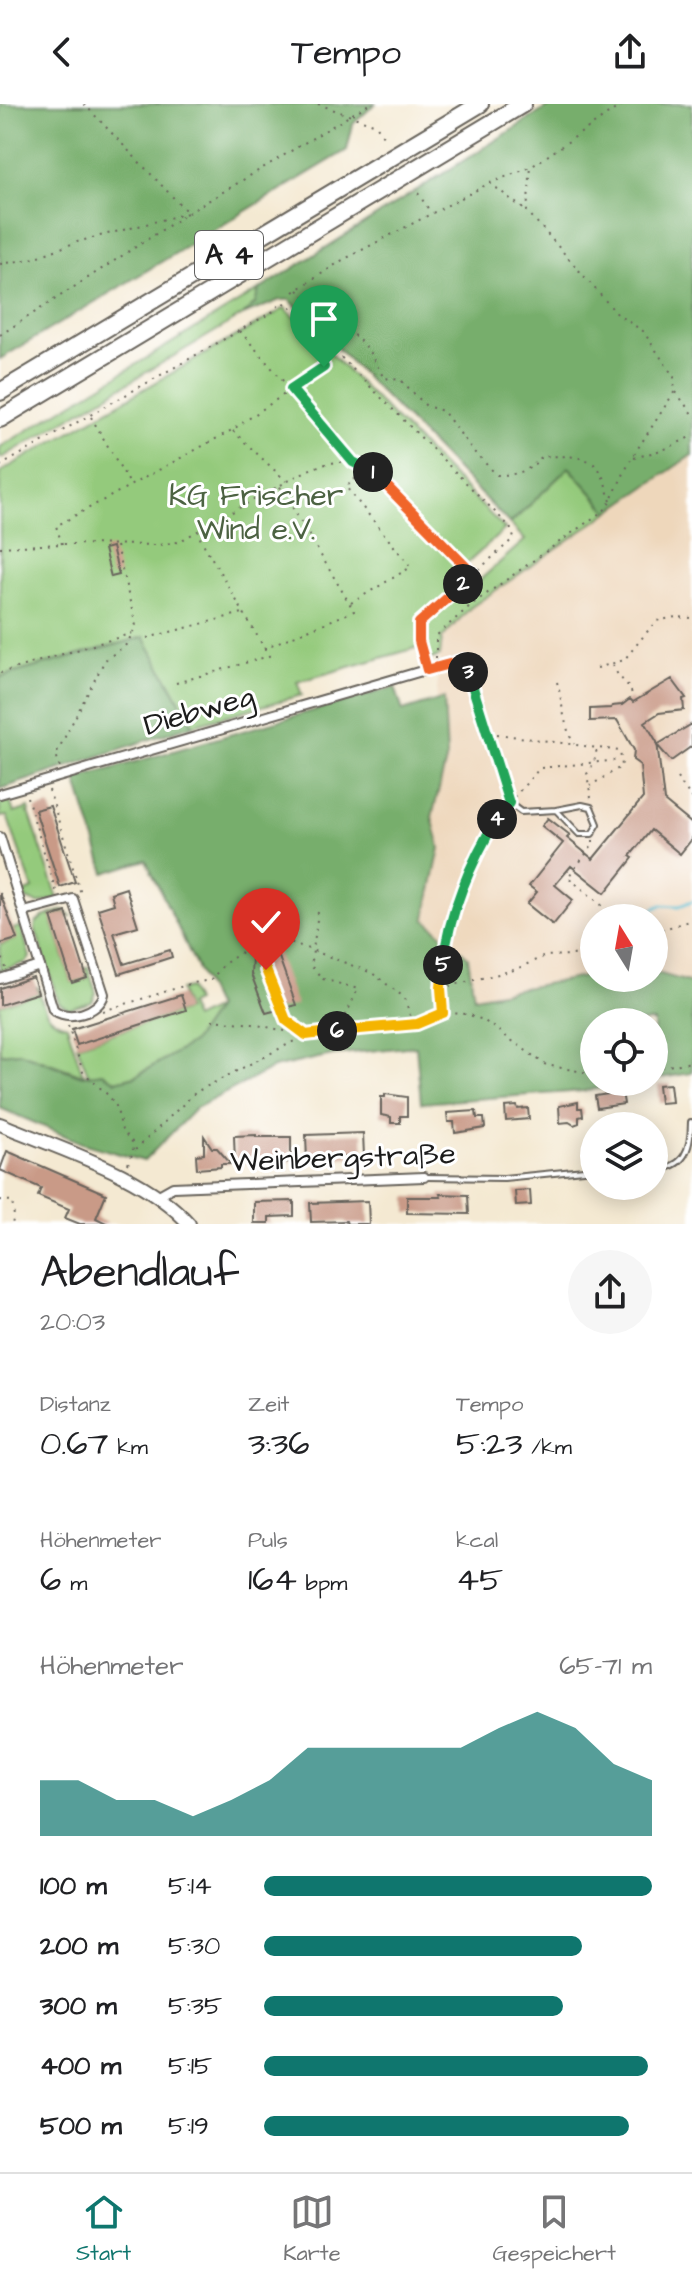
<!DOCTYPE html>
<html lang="de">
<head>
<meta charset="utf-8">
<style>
  body { margin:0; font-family:"Architects Daughter",sans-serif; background:#f6f6f6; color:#202124; height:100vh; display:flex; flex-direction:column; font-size:30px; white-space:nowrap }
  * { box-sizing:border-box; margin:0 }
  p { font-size:26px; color:#757577 }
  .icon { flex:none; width:44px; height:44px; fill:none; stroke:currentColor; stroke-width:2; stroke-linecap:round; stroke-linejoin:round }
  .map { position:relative; height:1120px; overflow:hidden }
  .side { display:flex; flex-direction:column; background:#fff; flex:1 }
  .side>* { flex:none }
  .needle { width:52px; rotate:349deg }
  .fabs { position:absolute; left:580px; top:800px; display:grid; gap:16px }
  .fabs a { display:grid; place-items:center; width:88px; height:88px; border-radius:50%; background:#fff; box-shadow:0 4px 20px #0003; font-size:40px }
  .pin { position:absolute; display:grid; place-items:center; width:68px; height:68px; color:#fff; margin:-82px -34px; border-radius:50% 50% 50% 0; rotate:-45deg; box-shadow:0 0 8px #0007 }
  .pin .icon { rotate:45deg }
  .km { position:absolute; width:40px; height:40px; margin:-20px; border-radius:50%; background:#222; color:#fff; font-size:22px; line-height:40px; text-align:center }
  .round { display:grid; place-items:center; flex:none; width:84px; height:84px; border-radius:42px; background:#f6f6f6 }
  .head { display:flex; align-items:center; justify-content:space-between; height:136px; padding:0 40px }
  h1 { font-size:44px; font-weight:600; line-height:60px }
  .metrics { display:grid; grid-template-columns:repeat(3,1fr); gap:12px; height:136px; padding:8px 40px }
  .metrics div { display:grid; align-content:center }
  .metrics b { font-size:34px; font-weight:600 }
  .metrics small { font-size:22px; font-weight:400 }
  .metrics p { font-size:22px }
  .chart { height:224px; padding:16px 40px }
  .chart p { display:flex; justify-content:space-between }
  .chart svg { width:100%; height:144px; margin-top:8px; fill:#0f766e; opacity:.7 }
  ul { padding:0 40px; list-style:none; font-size:26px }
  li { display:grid; grid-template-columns:128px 96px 1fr; align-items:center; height:60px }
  li i { height:20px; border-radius:10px; background:#0f766e }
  header { display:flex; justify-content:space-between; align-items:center; height:104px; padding:0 40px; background:#fff; font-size:36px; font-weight:600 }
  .dock { display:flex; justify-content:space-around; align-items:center; height:112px; border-top:2px solid #e0e0e0; background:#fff; font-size:22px; color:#757577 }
  .dock a { display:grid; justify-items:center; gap:4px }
  .dock .active { color:#0f766e }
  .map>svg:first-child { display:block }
  .built { fill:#eed7bb; fill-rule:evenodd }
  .green { fill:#94ca7c; stroke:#58734c; stroke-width:2 }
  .forest { fill:#77ae6c; stroke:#4a6544; stroke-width:2 }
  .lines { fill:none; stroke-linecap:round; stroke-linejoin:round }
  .stream { stroke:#52bbcf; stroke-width:3 }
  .building { fill:#c99a87 }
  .lane-casing { stroke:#68645c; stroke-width:8 }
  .street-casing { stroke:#68645c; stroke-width:12 }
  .secondary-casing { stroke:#68645c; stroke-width:16 }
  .highway-casing { stroke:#68645c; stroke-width:20 }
  .path { stroke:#68645c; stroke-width:2; stroke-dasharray:2 6; stroke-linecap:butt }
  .lane { stroke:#fff; stroke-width:4 }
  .street { stroke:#fff; stroke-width:8 }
  .secondary { stroke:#fff; stroke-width:12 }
  .highway { stroke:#fff; stroke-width:16 }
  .split-1-casing { stroke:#fff; stroke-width:16 }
  .split-2-casing { stroke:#fff; stroke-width:16 }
  .split-3-casing { stroke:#fff; stroke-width:16 }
  .split-4-casing { stroke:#fff; stroke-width:16 }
  .split-5-casing { stroke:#fff; stroke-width:16 }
  .split-6-casing { stroke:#fff; stroke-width:16 }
  .split-7-casing { stroke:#fff; stroke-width:16 }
  .split-1 { stroke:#22a559; stroke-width:10 }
  .split-2 { stroke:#f0652b; stroke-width:10 }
  .split-3 { stroke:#f0652b; stroke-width:10 }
  .split-4 { stroke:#22a559; stroke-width:10 }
  .split-5 { stroke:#22a559; stroke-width:10 }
  .split-6 { stroke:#f5b400; stroke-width:10 }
  .split-7 { stroke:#f5b400; stroke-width:10 }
  .labels { text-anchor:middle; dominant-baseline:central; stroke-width:6; stroke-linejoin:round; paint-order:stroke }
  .shield { fill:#fff; stroke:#606060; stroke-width:2 }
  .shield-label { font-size:28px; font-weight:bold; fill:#1c1c1c }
  .park-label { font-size:30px; fill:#4c6242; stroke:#fff }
  .street-label { font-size:30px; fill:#1c1c1c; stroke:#fff }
</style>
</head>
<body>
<header><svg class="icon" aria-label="back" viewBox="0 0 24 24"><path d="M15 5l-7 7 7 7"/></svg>Tempo<svg class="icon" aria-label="share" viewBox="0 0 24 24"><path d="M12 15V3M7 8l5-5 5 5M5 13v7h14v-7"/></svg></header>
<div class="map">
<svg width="692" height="1120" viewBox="0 0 692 1120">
  <rect width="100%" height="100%" fill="#fff"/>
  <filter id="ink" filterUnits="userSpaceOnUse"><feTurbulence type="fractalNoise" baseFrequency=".0125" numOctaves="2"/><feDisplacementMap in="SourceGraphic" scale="16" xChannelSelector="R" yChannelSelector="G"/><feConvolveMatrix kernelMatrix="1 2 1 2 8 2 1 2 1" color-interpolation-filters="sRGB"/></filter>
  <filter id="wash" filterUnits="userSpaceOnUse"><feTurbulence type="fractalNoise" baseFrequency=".006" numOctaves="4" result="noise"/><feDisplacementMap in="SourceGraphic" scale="32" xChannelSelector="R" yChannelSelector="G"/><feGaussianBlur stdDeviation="1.8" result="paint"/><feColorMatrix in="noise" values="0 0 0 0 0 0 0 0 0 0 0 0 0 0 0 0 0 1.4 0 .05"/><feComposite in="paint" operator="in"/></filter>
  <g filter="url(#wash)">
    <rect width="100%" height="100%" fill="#f4e9d2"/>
    <!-- built -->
    <path class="built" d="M692,351V969L654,975V918H594V978H638L584,987L421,999L417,942L436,597L442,534L470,504ZM594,814H654V874H594Z"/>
    <!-- green -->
    <path class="green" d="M259,186L255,200L243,211L0,355V343Z
      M285,204L505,425L447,478L473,482L525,436L510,420L569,363L609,408L470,504L442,534L440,552L428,556L423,542L297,578L302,591L193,621L144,533L0,573V368Z
      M10,697L14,709L29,704L30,708L27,709L30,711L58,794L38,800L26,795L24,789L33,785L7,712L0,713V699Z
      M64,806L71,812L68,813L66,808L51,813L72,878L87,874L84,864L88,863L96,889L92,898L69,905L59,899L35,824L36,819L43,813Z
      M21,822L30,853L27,858L0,867V837L2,840L16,835L13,825Z
      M36,883H38C43,902 45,917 67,921L82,968L86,972L19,948L0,950V901L37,889Z
      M189,884L195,898L188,901L194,915L216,904L192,939L135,972L116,977L102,969L91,972L88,970L77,941L186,906L180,886Z"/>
    <!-- forest -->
    <path class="forest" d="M0,0H375L353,20L347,46L0,255Z
      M553,0H692V351L609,408L569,363L510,420L290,196H280L243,211L255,200L259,186Z
      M144,533L193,621L0,685V573Z
      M395,583L403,607L444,594L447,653L432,713L440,744L425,815L468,853L474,893L594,871V874H654V868L692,879V969L654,975V918H594V978H638L584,987L421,999L416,942L332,951L273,964L196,1004L144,1057L82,1039L0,1004V950L19,948L82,972L102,969L116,977L136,972L192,939L216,904L146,756L105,769L76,675Z"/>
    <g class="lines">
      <!-- stream -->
      <path class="stream" d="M617,808L620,811L635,807L648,808L661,801L679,802L692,797"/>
    </g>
    <g id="blocks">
      <!-- building -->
      <path class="building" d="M112,443L119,471L111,473L104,445Z
        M672,575L686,594L683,595L684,606L659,609L645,618L657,638L664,697L692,720V735L680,750L651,726L630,752L633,754L605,789L571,762L555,781L573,796L553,821L527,800L537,788L529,782L563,739L542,722L548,714L570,731L567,734L593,755L643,694L640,661L633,656L634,646L617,616L590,617V605L611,604L612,602L622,601L630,595L633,598Z
        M692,620V642L671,657L657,641Z
        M50,702L75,778L60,783L35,706Z
        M126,784L138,822L114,829L124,860L170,846L172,853L119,870L98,805L114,800L111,789Z
        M0,789L17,835L0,840Z
        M66,808L87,874L72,879L51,813Z
        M275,842L296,901L266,909L251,870L252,853H270L268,845Z
        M33,873L38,889L0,901V884Z
        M181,891L186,906L77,941L72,925Z
        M670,980L672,998L660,999L658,981Z
        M622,988L624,1000L597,1004L595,992Z
        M385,990L407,993V1012H400V1019H391V1013L381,1011V993H385Z
        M578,998V1004H582L583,1012L579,1013V1019L574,1021L569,1018L560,1019L559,1002Z
        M517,1002L518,1005L528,1004L529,1015L506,1017L505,1003Z
        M476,1007L477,1014H484L485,1024L455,1029L454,1018H448L447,1009Z
        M363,1029L364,1052L307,1056L306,1031Z
        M256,1031V1033H291V1058L235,1059L234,1032Z
        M204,1032L212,1044H217L231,1060H221V1063L197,1065L196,1051L204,1050Z
        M7,1047L106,1090L96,1114L108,1120H80L65,1114L69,1105L38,1092L41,1084L0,1066Z
        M530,1086L531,1101L516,1102L515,1087Z
        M440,1090L468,1091L469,1110L407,1109V1093H441Z
        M294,1097V1112L269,1113V1119H254V1098Z
        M368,1097L369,1120H347L346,1117L311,1118L310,1099Z"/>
    </g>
  </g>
  <g filter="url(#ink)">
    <use href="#blocks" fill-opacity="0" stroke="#68645c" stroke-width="2"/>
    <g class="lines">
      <defs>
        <path id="lane" d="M440,562L464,556L509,699L521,708L556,706L579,730H592L598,720L591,703L582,701L556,706
          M654,1065C684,1065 691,1046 691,1018
          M426,1073L504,1074L594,1065"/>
        <path id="street" d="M0,690L439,562
          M0,733L53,905C66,918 100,909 104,890L73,795L24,808
          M0,875L40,862
          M157,1092L173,1083L424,1073"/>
        <path id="secondary" d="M0,1020C59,1045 147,1071 189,1120"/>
        <path id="highway" d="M0,288L480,0
          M0,315L523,0"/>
      </defs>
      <!-- lane casing -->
      <use href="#lane" class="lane-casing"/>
      <!-- street casing -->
      <use href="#street" class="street-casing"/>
      <!-- secondary casing -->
      <use href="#secondary" class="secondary-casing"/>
      <!-- highway casing -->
      <use href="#highway" class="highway-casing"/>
      <!-- path -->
      <path class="path" d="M318,0L376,21L383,32
        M490,79L526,107
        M418,89L431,109
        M0,160L31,155L77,138L188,109L84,0
        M298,186L339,225L355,232L367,244L384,274L401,276L426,302L443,307L475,349L497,371C517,371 529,368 542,352C562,353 593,348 602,371C606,379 607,388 611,397
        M294,188L341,157L490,79L531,63L623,0
        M240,227L353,358
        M0,231L188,109L369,0
        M676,288L692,310
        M91,313L130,380
        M233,327L286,377
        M634,354L668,344L692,332
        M0,362L274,207L279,201L287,199L510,423L514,434L419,519V537L424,555
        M62,440L56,422L232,326L324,263
        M116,442L136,522L133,528
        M0,443L62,440L159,441L178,438L306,367C329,357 350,353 372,367L472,470
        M351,499L411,463L346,383L366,365
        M147,534L243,509
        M264,544L354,507L279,381
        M436,554V532L471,501L607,404L631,355L675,287L674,273L643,227L618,211L527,107L531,63
        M613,561C618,577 630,577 633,594
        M597,564L624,556L656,517L676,513L692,514
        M0,569L133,529L125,542L105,556L56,650L60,664
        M557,578C563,599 563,621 574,640
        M176,579L269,552L197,429
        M497,630L620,647L622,662L590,682
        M677,674L692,694
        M49,686L81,790
        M27,693L57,790
        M514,693L540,664L619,656
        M591,694L587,670L594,659L597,644
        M593,736V741L568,773L617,814
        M318,808L311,862L323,875L358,885L339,926
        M654,828L692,816
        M0,847L6,864
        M265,856L266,866L286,916L305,930
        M442,884L514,866L545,852L573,851L594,845
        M103,907L193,879L211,876L224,860L259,836L290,838L372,869L405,894L412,919
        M443,908C437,841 465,758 505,704
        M212,916L253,920L304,931
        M68,921L83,968L109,992L116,1002L122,1026L132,1038L133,1046
        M654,964L692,958
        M128,1060L133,1048L196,988L306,931L417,920L443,909L467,910L483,916L546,961L594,970
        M0,1096L12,1097L14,1112L12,1120"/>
      <!-- lane -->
      <use href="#lane" class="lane"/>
      <!-- street -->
      <use href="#street" class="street"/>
      <!-- secondary -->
      <use href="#secondary" class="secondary"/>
      <!-- highway -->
      <use href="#highway" class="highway"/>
    </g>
  </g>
  <g class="lines" filter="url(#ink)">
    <defs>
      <path id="split-1" d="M324,263L291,285L353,358L373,368"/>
      <path id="split-2" d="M373,368L473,470L463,480"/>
      <path id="split-3" d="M463,480L419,519V537L427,566L464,556L468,568"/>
      <path id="split-4" d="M468,568L509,699L497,715"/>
      <path id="split-5" d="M443,861C448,811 471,757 497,715"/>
      <path id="split-6" d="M337,927L417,920L443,909L441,884L443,861"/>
      <path id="split-7" d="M266,866L286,916L306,931L337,927"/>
    </defs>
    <!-- split-1 casing -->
    <use href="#split-1" class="split-1-casing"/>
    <!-- split-2 casing -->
    <use href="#split-2" class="split-2-casing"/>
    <!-- split-3 casing -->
    <use href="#split-3" class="split-3-casing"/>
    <!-- split-4 casing -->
    <use href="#split-4" class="split-4-casing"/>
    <!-- split-5 casing -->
    <use href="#split-5" class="split-5-casing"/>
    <!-- split-6 casing -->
    <use href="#split-6" class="split-6-casing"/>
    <!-- split-7 casing -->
    <use href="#split-7" class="split-7-casing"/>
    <!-- split-1 -->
    <use href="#split-1" class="split-1"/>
    <!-- split-2 -->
    <use href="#split-2" class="split-2"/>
    <!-- split-3 -->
    <use href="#split-3" class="split-3"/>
    <!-- split-4 -->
    <use href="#split-4" class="split-4"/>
    <!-- split-5 -->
    <use href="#split-5" class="split-5"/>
    <!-- split-6 -->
    <use href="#split-6" class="split-6"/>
    <!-- split-7 -->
    <use href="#split-7" class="split-7"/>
  </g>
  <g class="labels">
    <!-- shield labels -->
    <rect class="shield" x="195" y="127" width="68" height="48" rx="6"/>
    <g class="shield-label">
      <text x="229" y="151">A 4</text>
    </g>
    <!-- park labels -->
    <g class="park-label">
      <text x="256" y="392">KG Frischer<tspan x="256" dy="34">Wind e.V.</tspan></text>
    </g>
    <!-- street labels -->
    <g class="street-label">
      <text transform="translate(199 607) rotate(-16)">Diebweg</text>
      <text transform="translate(343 1054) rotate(-2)">Weinbergstraße</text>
    </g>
  </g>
</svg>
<div class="fabs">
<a><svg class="needle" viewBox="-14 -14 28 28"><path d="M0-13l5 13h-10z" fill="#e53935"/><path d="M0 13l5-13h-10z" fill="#757577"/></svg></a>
<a><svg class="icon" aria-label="locate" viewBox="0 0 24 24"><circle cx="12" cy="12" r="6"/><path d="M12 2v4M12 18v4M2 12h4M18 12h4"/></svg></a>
<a><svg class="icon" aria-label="layers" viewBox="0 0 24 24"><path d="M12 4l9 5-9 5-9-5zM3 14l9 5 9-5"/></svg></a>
</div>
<div class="pin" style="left:324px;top:263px;background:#1e9e55"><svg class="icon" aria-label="arrive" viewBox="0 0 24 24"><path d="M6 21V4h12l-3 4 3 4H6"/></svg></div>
<div class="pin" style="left:266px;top:866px;background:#d93025"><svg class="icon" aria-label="check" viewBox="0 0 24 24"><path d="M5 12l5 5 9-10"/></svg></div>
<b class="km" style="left:373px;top:368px">1</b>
<b class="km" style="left:463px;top:480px">2</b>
<b class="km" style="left:468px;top:568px">3</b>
<b class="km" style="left:497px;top:715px">4</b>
<b class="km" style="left:443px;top:861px">5</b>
<b class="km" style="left:337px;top:927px">6</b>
</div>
<section class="side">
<div class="head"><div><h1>Abendlauf</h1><p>20:03</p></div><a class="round"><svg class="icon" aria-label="share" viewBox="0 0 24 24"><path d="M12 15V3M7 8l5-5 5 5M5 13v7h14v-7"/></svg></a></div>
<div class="metrics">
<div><p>Distanz</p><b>0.67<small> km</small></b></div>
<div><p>Zeit</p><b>3:36</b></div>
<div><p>Tempo</p><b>5:23<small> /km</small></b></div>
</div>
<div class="metrics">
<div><p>Höhenmeter</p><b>6<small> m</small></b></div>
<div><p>Puls</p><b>164<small> bpm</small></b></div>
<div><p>kcal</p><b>45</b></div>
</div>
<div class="chart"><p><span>Höhenmeter</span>65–71 m</p>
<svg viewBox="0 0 160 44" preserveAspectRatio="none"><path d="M0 44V27L10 27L20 33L30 33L40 38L50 33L60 27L70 17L80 17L90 17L100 17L110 17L120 11L130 6L140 11L150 22L160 27V44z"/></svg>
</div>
<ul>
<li><b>100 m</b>5:14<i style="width:100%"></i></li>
<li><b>200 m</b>5:30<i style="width:82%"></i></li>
<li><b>300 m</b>5:35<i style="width:77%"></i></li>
<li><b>400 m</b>5:15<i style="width:99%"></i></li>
<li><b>500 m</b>5:19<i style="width:94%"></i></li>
</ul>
</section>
<nav class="dock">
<a class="active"><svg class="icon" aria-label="home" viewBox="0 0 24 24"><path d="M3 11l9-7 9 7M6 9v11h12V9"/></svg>Start</a>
<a><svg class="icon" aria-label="map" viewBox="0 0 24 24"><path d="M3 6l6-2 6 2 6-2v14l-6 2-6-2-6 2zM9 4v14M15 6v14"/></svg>Karte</a>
<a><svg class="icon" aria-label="saved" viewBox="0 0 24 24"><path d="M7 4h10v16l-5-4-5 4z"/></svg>Gespeichert</a>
</nav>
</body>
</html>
